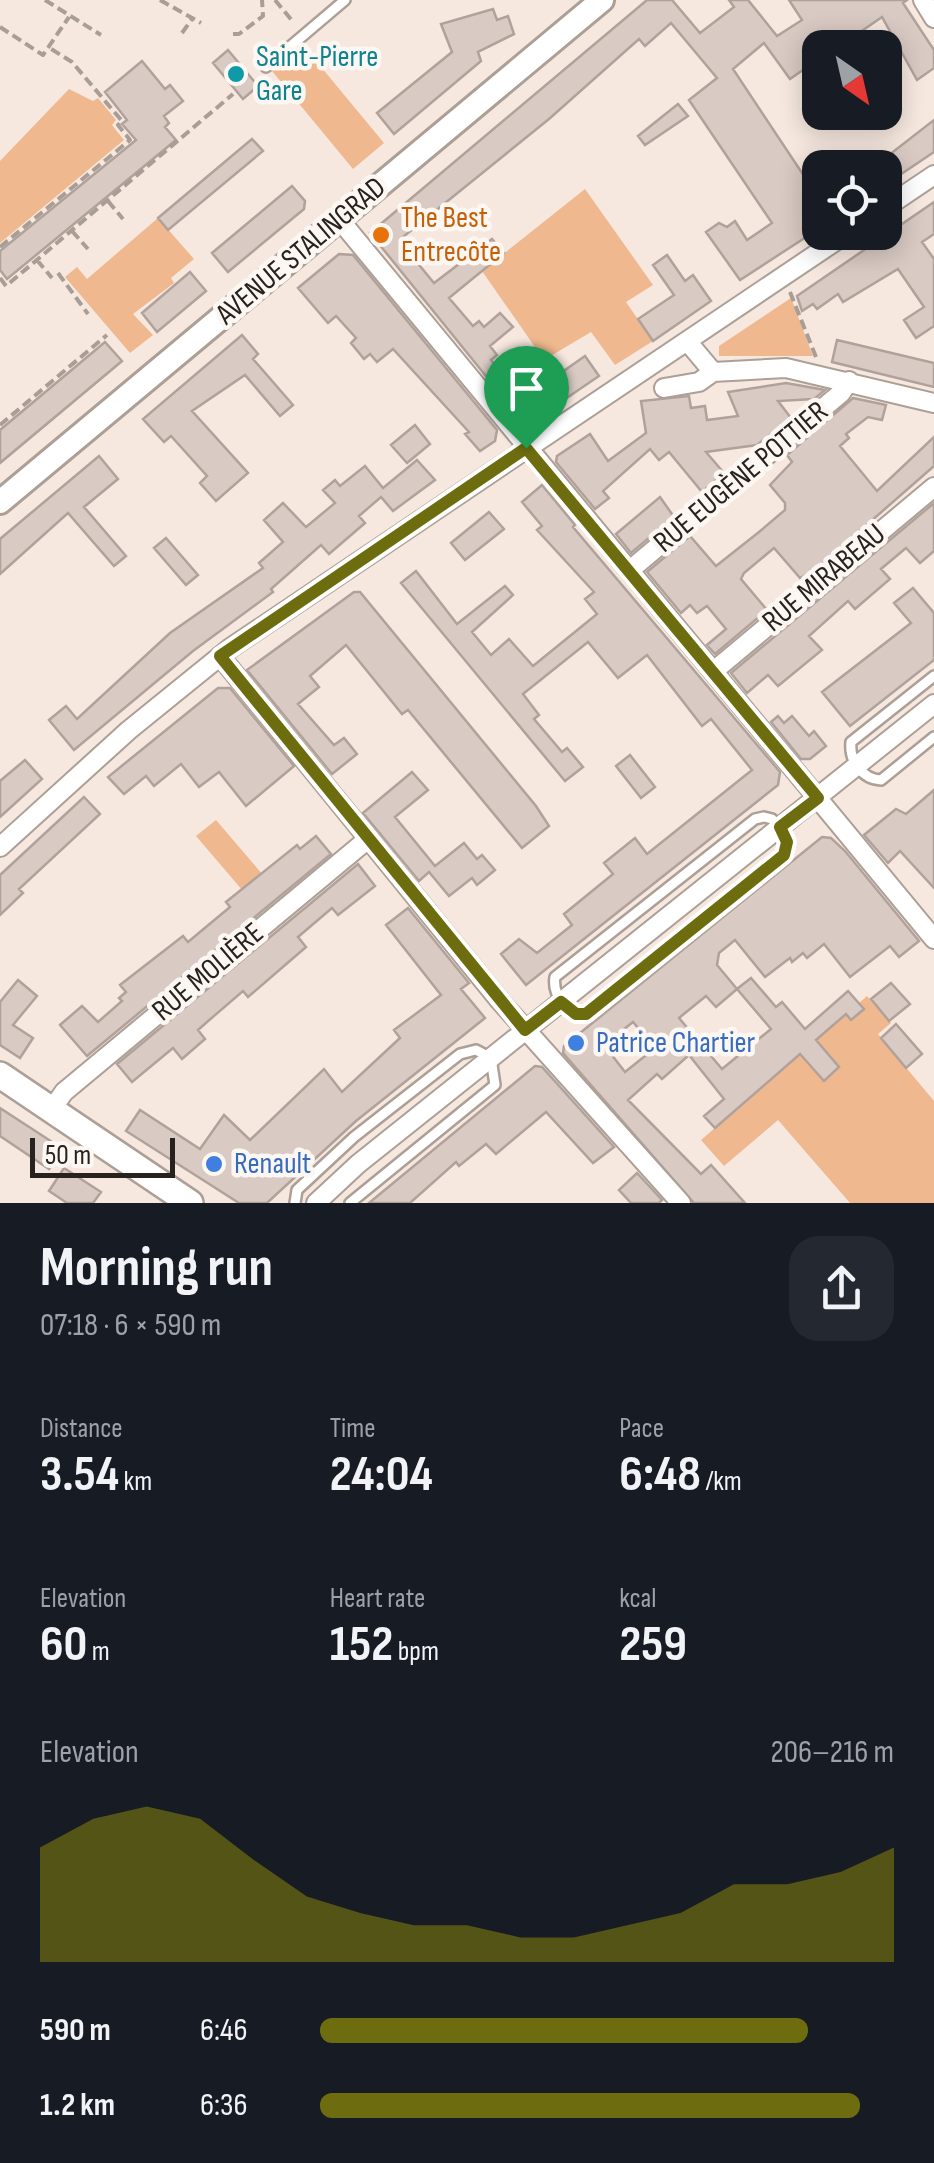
<!DOCTYPE html>
<html lang="en">
<head>
<meta charset="utf-8">
<style>
  body { margin:0; font-family:"Sofia Sans Condensed",sans-serif; background:#242831; color:#f1f3f6; height:100vh; display:flex; flex-direction:column; font-size:38px; white-space:nowrap }
  * { box-sizing:border-box; margin:0 }
  p { font-size:32px; color:#9ea1a6 }
  .icon { flex:none; width:55px; height:55px; fill:none; stroke:currentColor; stroke-width:2; stroke-linecap:round; stroke-linejoin:round }
  .map { position:relative; height:1203px; overflow:hidden }
  .sheet { display:flex; flex-direction:column; background:#171b24; flex:1 }
  .sheet>* { flex:none }
  .needle { width:65px; rotate:146deg }
  .controls { position:absolute; left:802px; top:30px; display:grid; gap:20px }
  .controls a { display:grid; place-items:center; width:100px; height:100px; border-radius:20px; background:#171b24; box-shadow:0 5px 25px #0003; font-size:50px }
  .scale { position:absolute; left:30px; bottom:25px; width:145px; box-sizing:border-box; padding-left:10px; border:5px solid #27221e; border-top:0; font-size:28px; line-height:35px; white-space:nowrap; color:#27221e; -webkit-text-stroke:8px #fdf7f4; paint-order:stroke }
  .pin { position:absolute; display:grid; place-items:center; width:85px; height:85px; color:#fff; margin:-102px -42px; border-radius:50% 50% 50% 0; rotate:-45deg; box-shadow:0 0 10px #0007 }
  .pin .icon { rotate:45deg }
  .round { display:grid; place-items:center; flex:none; width:105px; height:105px; border-radius:30px; background:#242831 }
  .summary { display:flex; align-items:center; justify-content:space-between; height:170px; padding:0 40px }
  h1 { font-size:55px; font-weight:700; line-height:75px }
  .metrics { display:grid; grid-template-columns:repeat(3,1fr); gap:15px; height:170px; padding:10px 40px }
  .metrics div { display:grid; align-content:center }
  .metrics b { font-size:50px; font-weight:700 }
  .metrics small { font-size:28px; font-weight:400 }
  .metrics p { font-size:28px }
  .chart { height:280px; padding:20px 40px }
  .chart p { display:flex; justify-content:space-between }
  .chart svg { width:100%; height:180px; margin-top:10px; fill:#6d6d0f; opacity:.7 }
  ul { padding:0 40px; list-style:none; font-size:32px }
  li { display:grid; grid-template-columns:160px 120px 1fr; align-items:center; height:75px }
  li i { height:25px; border-radius:12px; background:#6d6d0f }
  .map>svg:first-child { display:block }
  .green { fill:#f0b88e }
  .building { fill:#d9cac3; stroke:#b0a29b; stroke-width:2.5; fill-rule:evenodd }
  .lines { fill:none; stroke-linecap:round; stroke-linejoin:round }
  .service-casing { stroke:#ac9f96; stroke-width:14 }
  .minor-casing { stroke:#ac9f96; stroke-width:22 }
  .tertiary-casing { stroke:#ac9f96; stroke-width:28 }
  .secondary-casing { stroke:#ac9f96; stroke-width:30 }
  .path { stroke:#a89e96; stroke-width:4; stroke-dasharray:10 5; stroke-linecap:butt }
  .service { stroke:#fff; stroke-width:9 }
  .minor { stroke:#fff; stroke-width:18 }
  .tertiary { stroke:#fff; stroke-width:22 }
  .secondary { stroke:#fff; stroke-width:25 }
  .route-casing { stroke:#fff; stroke-width:20 }
  .route { stroke:#6d6d0f; stroke-width:12 }
  .culture-dot { fill:#0f9aa8; stroke:#fdf7f4; stroke-width:4 }
  .food-dot { fill:#e8710a; stroke:#fdf7f4; stroke-width:4 }
  .shop-dot { fill:#3f7fe0; stroke:#fdf7f4; stroke-width:4 }
  .labels { text-anchor:middle; dominant-baseline:central; stroke-width:9; stroke-linejoin:round; paint-order:stroke }
  .culture-label { font-size:30px; fill:#0d838f; stroke:#fdf7f4; text-anchor:start }
  .food-label { font-size:30px; fill:#c56008; stroke:#fdf7f4; text-anchor:start }
  .street-label { font-size:30px; fill:#27221e; stroke:#fdf7f4 }
  .shop-label { font-size:30px; fill:#366cbe; stroke:#fdf7f4; text-anchor:start }
</style>
</head>
<body>
<div class="map">
<svg width="934" height="1203" viewBox="0 0 934 1203">
  <rect width="100%" height="100%" fill="#f6e8df"/>
  <!-- green -->
  <path class="green" d="M302,44L384,143L353,169L272,71Z
    M69,89L93,101L98,98L116,120L112,125L124,140L0,243V161Z
    M585,189L653,285L626,302L653,341L615,365L591,332L544,360L482,271Z
    M158,218L194,259L171,278L174,283L133,314L153,335L130,353L65,277L77,267L87,279Z
    M791,298L813,356H719V346Z
    M216,820L281,896L261,912L196,836Z
    M867,996L891,1023L878,1034L934,1101V1203H850L778,1120L724,1166L701,1140Z"/>
  <!-- building -->
  <path class="building" d="M647,0H672L700,33L734,7L729,0H748L777,36L802,20L789,0H907L903,3L934,50V68L917,80L882,17L837,48H820V58L790,79L764,43L733,69L810,185L820,179V228L740,280L706,232L719,223L727,227L735,221L747,240L772,223L689,100L717,78L671,23L645,46L639,39L549,119L403,237L406,249L434,283L492,239L504,253L449,298L473,326L479,321L484,327L500,313L513,327L490,346L497,355L491,360L517,391L547,366L555,377L585,356L599,376L530,423H524L370,233Z
    M493,9L497,20L508,16L514,34L478,52L481,61L394,134L377,113L452,52L441,24Z
    M228,50L258,86L243,99L213,63Z
    M142,61L165,89L170,85L183,101L164,116L169,123L165,127L176,140L7,279L0,270V251L136,140L122,124L127,120L105,92Z
    M678,104L688,116L645,145L638,136Z
    M934,120V152L885,185V158Z
    M252,139L263,151L168,230L158,218Z
    M292,186L305,201L304,209L228,272L212,253Z
    M934,202V234L922,242L934,259V326L916,338L904,320L924,307L898,269L843,302L838,294L817,309L813,304L802,311L797,296Z
    M339,254L353,255L497,430L495,441L480,451L465,434L469,432L393,349L377,362L370,354L364,359L351,343L356,338L336,316L328,323L298,288Z
    M667,255L685,281L693,275L711,301L653,341L638,319L674,295L653,265Z
    M190,272L206,291L157,332L142,313Z
    M242,335L258,354L253,359L293,405L280,416L245,375L192,411L248,473L216,501L200,483L207,476L171,436L164,442L143,419Z
    M837,340L934,363V387L832,362Z
    M105,342L122,361L0,463V430Z
    M786,383L825,390L814,399L778,401L791,418L757,445L706,452L724,473L702,492L669,452L659,460L650,449L603,491L609,498L595,509L556,462L557,456L590,434L608,461L646,433L641,401L689,396L691,408L705,406L707,420L738,416L728,392Z
    M853,398L886,405L882,420L868,417L846,434L849,438L840,446L877,491L934,437V466L814,571L800,578L774,548L744,573L741,579L767,610L715,654L707,645L726,629L707,606L697,613L690,605L681,613L647,572L690,536L716,566L759,532L785,510V503L770,485L792,462L787,455Z
    M415,425L430,444L407,463L391,445Z
    M99,456L118,479L84,507L126,556L114,566L68,513L0,574V539Z
    M417,460L435,480L393,511L381,497L359,516L365,523L329,554L321,545L271,589L273,592L193,651L74,750L49,720L66,706L77,719L170,633L263,568L259,563L283,542L264,520L283,503L306,527L335,503L323,490L335,480L340,486L365,466L383,488Z
    M542,485L575,525L573,527L780,772L778,785L526,985L501,954L519,939L537,953L572,925L564,914L613,874L604,863L635,838L647,854L752,770L711,719L702,726L647,655L618,678L588,642L523,694L539,715L534,719L562,752L567,748L583,767L565,781L401,583L416,571L457,624L505,586L513,595L472,632L491,655L509,639L533,666L597,614L585,599L594,592L537,530L542,526L522,502Z
    M660,497L674,517L631,553L616,534Z
    M934,503V551L920,563L906,548L881,569L890,579L855,609L848,601L809,636L822,650L778,686L768,675L747,693L731,673Z
    M489,512L504,529L465,560L451,543Z
    M166,538L198,575L186,585L154,548Z
    M913,588L934,613V660L850,726L822,692L911,623L894,603Z
    M354,592H360L536,806L549,826L522,848L408,710L402,714L346,645L310,676L319,687L298,704L334,745L344,738L357,754L332,774L247,670Z
    M218,688H230L294,766L246,806L219,772L199,787L181,764L154,786L146,776L124,794L108,777Z
    M778,716L784,723L792,716L809,736L814,731L826,746L810,759H801L771,722Z
    M630,755L655,787L641,798L616,766Z
    M25,760L42,779L0,817V781Z
    M412,772L428,790L395,817L435,866L464,843L477,859L482,855L495,870L477,885L472,878L449,896L429,872L419,881L363,813Z
    M934,790V888L900,851L888,863L864,835L896,809L906,814Z
    M84,797L100,814L19,889L23,893L0,915V875Z
    M316,836L331,854L87,1056L60,1025L82,1006L98,1022L122,1001L119,998L126,992L120,985L183,936L188,942L230,907L226,902L297,845L300,849Z
    M822,837L831,838L845,851L919,941L899,957L890,946L850,977L824,944L807,958L803,953L792,962L790,958L765,977L735,940L719,953L717,965L737,989L716,1007L706,996L679,1018L722,1069L771,1029L737,989L751,978L776,1007L782,1002L805,1029L848,991L864,1009L851,1020L846,1014L816,1040L839,1067L824,1081L800,1054L715,1128L704,1116L724,1099L689,1055L662,1079L657,1074L628,1100L701,1174L711,1165L745,1203H694L563,1053L564,1046ZM633,1022L655,1048L625,1072L604,1045Z
    M358,864L375,886L338,915L332,908L298,937L306,947L248,997L243,991L207,1022L198,1030L205,1039L182,1059L173,1048L132,1082L117,1064Z
    M408,908L469,983L461,989L485,1018L356,1121L267,1203H239L126,1131L140,1110L200,1149L224,1115L250,1140L324,1069L342,1092L400,1038L394,1030L441,995L386,925Z
    M18,980L37,996L13,1025L33,1038L20,1058L0,1045V1002Z
    M891,983L910,1004L889,1021L871,999Z
    M896,1024L922,1054L906,1068L881,1038Z
    M535,1066L542,1067L614,1147L593,1163L546,1112L496,1154L486,1144L459,1166L456,1162L410,1203H369Z
    M0,1108L63,1149L49,1169L0,1136Z
    M64,1168L101,1192L93,1203H67L49,1191Z
    M637,1173L662,1200L659,1203H631L619,1190Z"/>
  <g class="lines">
    <defs>
      <path id="service" d="M266,67L345,0
        M934,676L851,742C849,761 862,779 881,780L934,737
        M764,817L772,819L786,836L784,855L586,1014C567,1014 552,995 555,977L755,819Z
        M295,1203L297,1190L354,1137L460,1054L476,1050L491,1058L495,1085L350,1203"/>
      <path id="minor" d="M923,0L934,18
        M885,208L934,175
        M339,219L934,939
        M687,341L713,372L786,368L934,403
        M664,388L699,382L713,372
        M630,570L841,393L849,381
        M220,656L500,1001L681,1203
        M715,670L934,487
        M0,847L129,730L229,649L849,232
        M52,1109L64,1092L368,839
        M316,1203L358,1164L934,704"/>
      <path id="tertiary" d="M0,502L602,0"/>
      <path id="secondary" d="M0,1075L190,1203"/>
    </defs>
    <!-- service casing -->
    <use href="#service" class="service-casing"/>
    <!-- minor casing -->
    <use href="#minor" class="minor-casing"/>
    <!-- tertiary casing -->
    <use href="#tertiary" class="tertiary-casing"/>
    <!-- secondary casing -->
    <use href="#secondary" class="secondary-casing"/>
    <!-- path -->
    <path class="path" d="M45,0L101,35
      M160,0L201,23
      M275,0L294,23
      M0,27L43,55L69,17
      M182,33L192,19
      M233,34H239L263,16L262,0
      M108,201L123,219
      M72,231L88,249
      M0,247L130,140L118,125L122,121L72,62L48,47
      M37,260L52,278
      M58,273L88,314
      M0,278L6,286L233,94
      M790,292L816,357
      M0,425L107,335"/>
    <!-- service -->
    <use href="#service" class="service"/>
    <!-- minor -->
    <use href="#minor" class="minor"/>
    <!-- tertiary -->
    <use href="#tertiary" class="tertiary"/>
    <!-- secondary -->
    <use href="#secondary" class="secondary"/>
  </g>
  <g class="lines">
    <defs>
      <path id="route" d="M526,448L818,798L780,827L787,842L784,855L586,1014H576L561,1002L525,1030L220,656Z"/>
    </defs>
    <!-- route casing -->
    <use href="#route" class="route-casing"/>
    <!-- route -->
    <use href="#route" class="route"/>
  </g>
  <!-- markers -->
  <circle class="culture-dot" cx="236" cy="74" r="10"/>
  <circle class="food-dot" cx="381" cy="235" r="10"/>
  <g class="shop-dot">
    <circle cx="576" cy="1043" r="10"/>
    <circle cx="214" cy="1164" r="10"/>
  </g>
  <g class="labels">
    <!-- culture labels -->
    <g class="culture-label">
      <text x="256" y="57">Saint-Pierre<tspan x="256" dy="34">Gare</tspan></text>
    </g>
    <!-- food labels -->
    <g class="food-label">
      <text x="401" y="218">The Best<tspan x="401" dy="34">Entrecôte</tspan></text>
    </g>
    <!-- street labels -->
    <g class="street-label">
      <text transform="translate(301 251) rotate(-40)">AVENUE STALINGRAD</text>
      <text transform="translate(741 477) rotate(-40)">RUE EUGÈNE POTTIER</text>
      <text transform="translate(824 578) rotate(-40)">RUE MIRABEAU</text>
      <text transform="translate(208 972) rotate(-40)">RUE MOLIÈRE</text>
    </g>
    <!-- shop labels -->
    <g class="shop-label">
      <text x="596" y="1043">Patrice Chartier</text>
      <text x="234" y="1164">Renault</text>
    </g>
  </g>
</svg>
<div class="controls">
<a><svg class="needle" viewBox="-14 -14 28 28"><path d="M0-13l5 13h-10z" fill="#e53935"/><path d="M0 13l5-13h-10z" fill="#9ea1a6"/></svg></a>
<a><svg class="icon" aria-label="locate" viewBox="0 0 24 24"><circle cx="12" cy="12" r="6"/><path d="M12 2v4M12 18v4M2 12h4M18 12h4"/></svg></a>
</div>
<div class="scale">50 m</div>
<div class="pin" style="left:526px;top:448px;background:#1e9e55"><svg class="icon" aria-label="arrive" viewBox="0 0 24 24"><path d="M6 21V4h12l-3 4 3 4H6"/></svg></div>
</div>
<section class="sheet">
<div class="summary"><div><h1>Morning run</h1><p>07:18 · 6 × 590 m</p></div><a class="round"><svg class="icon" aria-label="share" viewBox="0 0 24 24"><path d="M12 15V3M7 8l5-5 5 5M5 13v7h14v-7"/></svg></a></div>
<div class="metrics">
<div><p>Distance</p><b>3.54<small> km</small></b></div>
<div><p>Time</p><b>24:04</b></div>
<div><p>Pace</p><b>6:48<small> /km</small></b></div>
</div>
<div class="metrics">
<div><p>Elevation</p><b>60<small> m</small></b></div>
<div><p>Heart rate</p><b>152<small> bpm</small></b></div>
<div><p>kcal</p><b>259</b></div>
</div>
<div class="chart"><p><span>Elevation</span>206–216 m</p>
<svg viewBox="0 0 160 44" preserveAspectRatio="none"><path d="M0 44V16L10 9L20 6L30 9L40 19L50 28L60 32L70 35L80 35L90 38L100 38L110 35L120 32L130 25L140 25L150 22L160 16V44z"/></svg>
</div>
<ul>
<li><b>590 m</b>6:46<i style="width:85%"></i></li>
<li><b>1.2 km</b>6:36<i style="width:94%"></i></li>
</ul>
</section>
</body>
</html>
